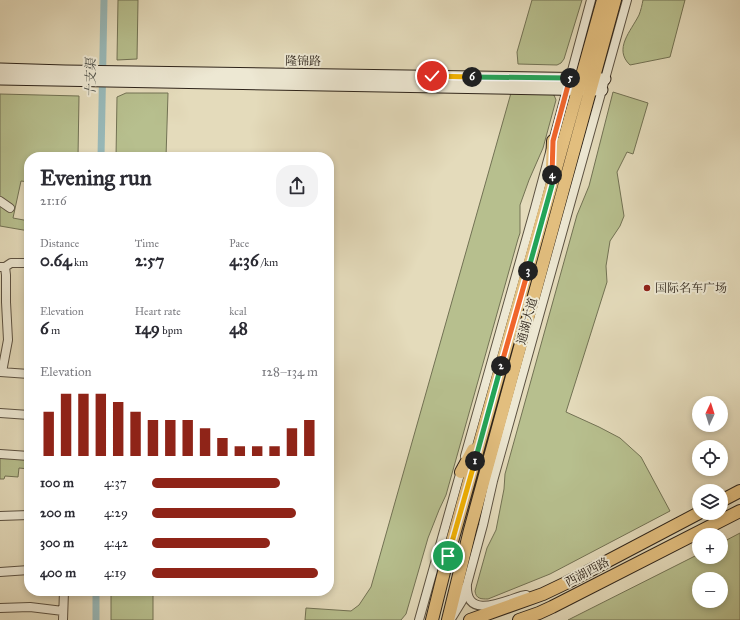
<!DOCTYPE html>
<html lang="en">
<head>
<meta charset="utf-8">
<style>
  body { margin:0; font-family:"IM FELL Great Primer","Noto Serif SC",serif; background:#f2f2f3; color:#2b2b33; height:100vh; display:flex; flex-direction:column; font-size:15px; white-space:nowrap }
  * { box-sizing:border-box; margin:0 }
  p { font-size:13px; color:#7c7c81 }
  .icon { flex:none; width:22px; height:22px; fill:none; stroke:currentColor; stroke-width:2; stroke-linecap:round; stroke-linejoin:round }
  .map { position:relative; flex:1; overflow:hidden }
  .drawer { position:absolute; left:24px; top:152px; width:310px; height:444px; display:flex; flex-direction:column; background:#fff; border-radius:16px; box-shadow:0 2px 6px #0003 }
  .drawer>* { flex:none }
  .needle { width:26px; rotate:4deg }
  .buttons { position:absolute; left:692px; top:396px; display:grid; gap:8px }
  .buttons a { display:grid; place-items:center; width:36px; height:36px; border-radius:50%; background:#fff; box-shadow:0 2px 6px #0003; font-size:20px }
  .pin { position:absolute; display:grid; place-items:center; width:34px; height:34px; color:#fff; margin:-17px; border:2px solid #fff; border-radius:50%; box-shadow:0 1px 4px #0007 }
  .km { position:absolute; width:20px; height:20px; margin:-10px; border-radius:50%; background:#222; color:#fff; font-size:11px; line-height:20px; text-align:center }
  .round { display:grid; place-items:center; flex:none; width:42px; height:42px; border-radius:16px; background:#f2f2f3 }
  .headline { display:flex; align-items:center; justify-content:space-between; height:68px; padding:0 16px }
  h1 { font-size:22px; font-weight:700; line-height:30px }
  .figures { display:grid; grid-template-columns:repeat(3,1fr); gap:6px; height:68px; padding:4px 16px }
  .figures div { display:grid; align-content:center }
  .figures b { font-size:17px; font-weight:700 }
  .figures small { font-size:11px; font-weight:400 }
  .figures p { font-size:11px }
  .chart { height:112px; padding:8px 16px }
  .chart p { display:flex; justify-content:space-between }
  .chart svg { width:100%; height:72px; margin-top:4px; stroke:#8f2418; stroke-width:6 }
  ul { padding:0 16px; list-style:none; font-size:13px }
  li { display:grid; grid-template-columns:64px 48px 1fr; align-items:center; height:30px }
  li i { height:10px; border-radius:5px; background:#8f2418 }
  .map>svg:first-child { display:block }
  .green { fill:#b7bf8e; stroke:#727254; fill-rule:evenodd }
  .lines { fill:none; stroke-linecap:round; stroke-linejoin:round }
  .canal { stroke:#98b9b9; stroke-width:7 }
  .street-casing { stroke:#5c5242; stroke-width:10 }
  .secondary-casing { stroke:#2e241a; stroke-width:13 }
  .primary-casing { stroke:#2e241a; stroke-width:14 }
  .street { stroke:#ede8d3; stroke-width:8 }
  .secondary { stroke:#ede8d3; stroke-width:11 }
  .primary { stroke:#e2be7e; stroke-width:12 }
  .split-1-casing { stroke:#fff; stroke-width:8 }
  .split-2-casing { stroke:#fff; stroke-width:8 }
  .split-3-casing { stroke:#fff; stroke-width:8 }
  .split-4-casing { stroke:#fff; stroke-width:8 }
  .split-5-casing { stroke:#fff; stroke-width:8 }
  .split-6-casing { stroke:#fff; stroke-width:8 }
  .split-7-casing { stroke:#fff; stroke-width:8 }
  .split-1 { stroke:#f5b400; stroke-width:5 }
  .split-2 { stroke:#22a559; stroke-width:5 }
  .split-3 { stroke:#f0652b; stroke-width:5 }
  .split-4 { stroke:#22a559; stroke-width:5 }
  .split-5 { stroke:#f0652b; stroke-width:5 }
  .split-6 { stroke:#22a559; stroke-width:5 }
  .split-7 { stroke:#f5b400; stroke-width:5 }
  .poi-dot { fill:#8f2418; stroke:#ede8d3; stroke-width:1.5 }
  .labels { text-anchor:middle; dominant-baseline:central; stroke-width:4; stroke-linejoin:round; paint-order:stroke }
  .street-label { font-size:12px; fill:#2e241a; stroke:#ede8d3 }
  .poi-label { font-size:12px; fill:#2e241a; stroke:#ede8d3; text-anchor:start }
  .water-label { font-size:13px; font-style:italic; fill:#4e514a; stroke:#ede8d3 }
</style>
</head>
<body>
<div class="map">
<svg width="740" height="620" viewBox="0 0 740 620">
  <rect width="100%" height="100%" fill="#e4dbbb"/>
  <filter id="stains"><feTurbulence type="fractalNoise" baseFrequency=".005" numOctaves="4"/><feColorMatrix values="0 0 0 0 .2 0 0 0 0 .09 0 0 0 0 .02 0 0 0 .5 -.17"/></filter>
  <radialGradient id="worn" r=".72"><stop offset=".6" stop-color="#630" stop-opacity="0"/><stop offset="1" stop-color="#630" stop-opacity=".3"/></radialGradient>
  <!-- green -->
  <path class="green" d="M118,0H138L137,59L117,60Z
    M532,0H582L564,59L561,63L557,65L518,64L517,52Z
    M643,0H685L670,57L630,65C613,49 631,31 639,15C641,10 642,5 643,0Z
    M613,92L648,103L633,154L627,152L617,172L624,216L620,226L610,241L606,266L607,282L566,412L599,427L620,438L641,457L670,511L550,574L488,599C481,599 476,599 475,591L487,548L496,530L504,489L505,474L577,215L589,186Z
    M126,93H168L166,157H116L117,97Z
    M511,93H549L554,95L556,100L543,148L529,180L520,205V233L518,239L453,470L446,495L439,510L428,538L406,614L401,620H305L306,608L351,611L359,605L371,587Z
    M0,94L79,96L78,157H29V182L21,181L13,218L29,221V231L0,226Z
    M0,456L29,459V469L19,468L18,477L5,476L4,479H0Z
    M740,533V620H568L699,554V557H721V543ZM699,579H721V601H699Z
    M111,591H153V620H111Z"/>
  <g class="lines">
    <!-- canal -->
    <path class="canal" d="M101,157L104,0
      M96,620V591"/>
    <defs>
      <path id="street" d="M0,201L10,208
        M1,267H5L11,263H27
        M0,372L29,374
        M2,372L8,340L6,302V275L5,267
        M0,413L29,415
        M0,454L29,456
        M465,456L535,208L591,0
        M0,516L29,515
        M0,572L29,570
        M526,595L521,596C502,602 465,620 467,584L483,525L493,481L627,0
        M0,608L30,607L63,611
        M451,619L462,601L465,588
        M63,620L64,591
        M419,620L462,467"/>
      <path id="secondary" d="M0,69L65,71L605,79
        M0,79L602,90"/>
      <path id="primary" d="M552,166L553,141
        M461,472L473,450
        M721,501L740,491
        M432,620L448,556L603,0
        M448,620L470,530L615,0
        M470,620L543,594L566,583L699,513
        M519,620L539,613L552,607L740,511"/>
    </defs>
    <!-- street casing -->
    <use href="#street" class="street-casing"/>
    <!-- secondary casing -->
    <use href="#secondary" class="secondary-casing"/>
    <!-- primary casing -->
    <use href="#primary" class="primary-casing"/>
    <!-- street -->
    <use href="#street" class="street"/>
    <!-- secondary -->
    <use href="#secondary" class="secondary"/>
    <!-- primary -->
    <use href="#primary" class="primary"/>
  </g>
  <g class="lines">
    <defs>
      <path id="split-1" d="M448,556L475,461"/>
      <path id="split-2" d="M475,461L501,366"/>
      <path id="split-3" d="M501,366L528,271"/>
      <path id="split-4" d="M528,271L552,185V175"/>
      <path id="split-5" d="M552,175L553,141L570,78"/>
      <path id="split-6" d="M472,77L570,78"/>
      <path id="split-7" d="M432,76L472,77"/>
    </defs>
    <!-- split-1 casing -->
    <use href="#split-1" class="split-1-casing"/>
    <!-- split-2 casing -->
    <use href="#split-2" class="split-2-casing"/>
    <!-- split-3 casing -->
    <use href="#split-3" class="split-3-casing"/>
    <!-- split-4 casing -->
    <use href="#split-4" class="split-4-casing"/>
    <!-- split-5 casing -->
    <use href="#split-5" class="split-5-casing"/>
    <!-- split-6 casing -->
    <use href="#split-6" class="split-6-casing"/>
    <!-- split-7 casing -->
    <use href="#split-7" class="split-7-casing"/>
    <!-- split-1 -->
    <use href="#split-1" class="split-1"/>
    <!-- split-2 -->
    <use href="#split-2" class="split-2"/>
    <!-- split-3 -->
    <use href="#split-3" class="split-3"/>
    <!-- split-4 -->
    <use href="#split-4" class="split-4"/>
    <!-- split-5 -->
    <use href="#split-5" class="split-5"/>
    <!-- split-6 -->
    <use href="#split-6" class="split-6"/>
    <!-- split-7 -->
    <use href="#split-7" class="split-7"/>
  </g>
  <!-- markers -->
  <circle class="poi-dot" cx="647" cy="288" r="4"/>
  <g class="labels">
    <!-- street labels -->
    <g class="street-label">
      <text transform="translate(303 61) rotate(1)">隆锦路</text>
      <text transform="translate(527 321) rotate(-75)">通湖大道</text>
      <text transform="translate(587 572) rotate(-28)">西湖西路</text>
    </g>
    <!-- poi labels -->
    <g class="poi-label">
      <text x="655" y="288">国际名车广场</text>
    </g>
    <!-- water labels -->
    <g class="water-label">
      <text transform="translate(91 78) rotate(-89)">十支渠</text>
    </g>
  </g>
  <rect width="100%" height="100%" filter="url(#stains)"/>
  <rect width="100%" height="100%" fill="url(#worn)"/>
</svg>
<div class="buttons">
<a><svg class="needle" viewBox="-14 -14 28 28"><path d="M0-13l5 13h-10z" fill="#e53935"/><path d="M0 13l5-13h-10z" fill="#7c7c81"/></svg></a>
<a><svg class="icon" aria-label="locate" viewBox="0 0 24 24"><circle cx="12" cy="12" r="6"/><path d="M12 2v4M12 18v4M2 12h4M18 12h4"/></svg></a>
<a><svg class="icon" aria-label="layers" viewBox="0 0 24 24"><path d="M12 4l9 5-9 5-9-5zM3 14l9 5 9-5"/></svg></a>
<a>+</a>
<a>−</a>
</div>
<div class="pin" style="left:448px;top:556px;background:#1e9e55"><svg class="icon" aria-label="arrive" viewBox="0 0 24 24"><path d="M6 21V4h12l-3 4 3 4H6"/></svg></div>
<div class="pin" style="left:432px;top:76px;background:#d93025"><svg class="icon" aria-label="check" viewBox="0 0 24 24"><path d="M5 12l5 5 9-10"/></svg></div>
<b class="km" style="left:475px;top:461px">1</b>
<b class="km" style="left:501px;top:366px">2</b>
<b class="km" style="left:528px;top:271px">3</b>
<b class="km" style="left:552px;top:175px">4</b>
<b class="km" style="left:570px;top:78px">5</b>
<b class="km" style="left:472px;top:77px">6</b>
<section class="drawer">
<div class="headline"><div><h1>Evening run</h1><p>21:16</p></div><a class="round"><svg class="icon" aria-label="share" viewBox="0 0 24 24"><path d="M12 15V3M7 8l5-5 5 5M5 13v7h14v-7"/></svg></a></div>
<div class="figures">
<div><p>Distance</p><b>0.64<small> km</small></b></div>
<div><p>Time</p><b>2:57</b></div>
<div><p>Pace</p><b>4:36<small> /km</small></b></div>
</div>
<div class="figures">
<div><p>Elevation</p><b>6<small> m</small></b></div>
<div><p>Heart rate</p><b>149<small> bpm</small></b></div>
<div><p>kcal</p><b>48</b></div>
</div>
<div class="chart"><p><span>Elevation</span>128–134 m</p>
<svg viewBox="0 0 160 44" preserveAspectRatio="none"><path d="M5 44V17M15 44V6M25 44V6M35 44V6M45 44V11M55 44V17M65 44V22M75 44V22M85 44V22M95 44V27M105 44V33M115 44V38M125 44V38M135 44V38M145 44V27M155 44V22"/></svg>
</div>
<ul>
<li><b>100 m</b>4:37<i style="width:77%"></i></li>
<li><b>200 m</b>4:29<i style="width:87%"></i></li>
<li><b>300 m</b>4:42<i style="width:71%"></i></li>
<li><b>400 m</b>4:19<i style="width:100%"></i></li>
</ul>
</section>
</div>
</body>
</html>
